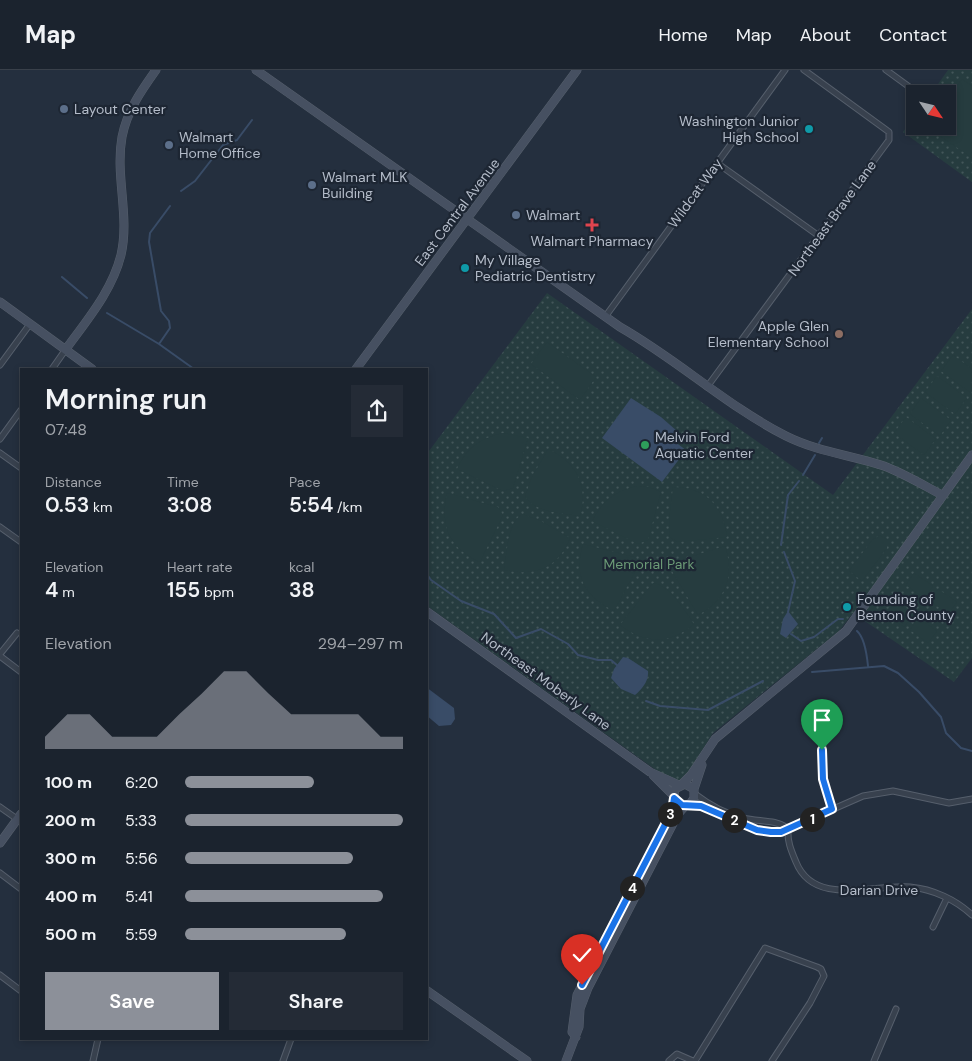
<!DOCTYPE html>
<html lang="en">
<head>
<meta charset="utf-8">
<style>
  body { margin:0; font-family:"DM Sans",sans-serif; background:#242b36; color:#f1f3f6; height:100vh; display:flex; flex-direction:column; font-size:19px; white-space:nowrap }
  * { box-sizing:border-box; margin:0 }
  p { font-size:16px; color:#a0a4aa }
  .icon { flex:none; width:28px; height:28px; fill:none; stroke:currentColor; stroke-width:2; stroke-linecap:round; stroke-linejoin:round }
  .map { position:relative; flex:1; overflow:hidden }
  .panel { position:absolute; left:20px; top:298px; width:408px; height:672px; display:flex; flex-direction:column; background:#1b232e; border-radius:0px; box-shadow:0 2px 8px #0003,0 0 0 1px #39404a }
  .panel>* { flex:none }
  .needle { width:32px; rotate:125deg }
  .controls { position:absolute; left:906px; top:15px; display:grid; gap:10px }
  .controls a { display:grid; place-items:center; width:50px; height:50px; border-radius:0px; background:#1b232e; box-shadow:0 2px 8px #0003,0 0 0 1px #39404a; font-size:25px }
  .pin { position:absolute; display:grid; place-items:center; width:42px; height:42px; color:#fff; margin:-51px -21px; border-radius:50% 50% 50% 0; rotate:-45deg; box-shadow:0 0 5px #0007 }
  .pin .icon { rotate:45deg }
  .km { position:absolute; width:25px; height:25px; margin:-12px; border-radius:50%; background:#222; color:#fff; font-size:14px; line-height:25px; text-align:center }
  .round { display:grid; place-items:center; flex:none; width:52px; height:52px; border-radius:0px; background:#242b36 }
  .headline { display:flex; align-items:center; justify-content:space-between; height:85px; padding:0 25px }
  h1 { font-size:28px; font-weight:600; line-height:38px }
  .metrics { display:grid; grid-template-columns:repeat(3,1fr); gap:8px; height:85px; padding:5px 25px }
  .metrics div { display:grid; align-content:center }
  .metrics b { font-size:21px; font-weight:600 }
  .metrics small { font-size:14px; font-weight:400 }
  .metrics p { font-size:14px }
  .chart { height:140px; padding:10px 25px }
  .chart p { display:flex; justify-content:space-between }
  .chart svg { width:100%; height:90px; margin-top:5px; fill:#8c9099; opacity:.7 }
  .button { display:flex; gap:10px; margin-top:auto; padding:10px 25px }
  .button a { flex:1; height:58px; border-radius:0px; background:#8c9099; color:#fff; font-size:20px; font-weight:600; line-height:58px; text-align:center }
  .button a+a { background:#242b36; color:#f1f3f6 }
  ul { padding:0 25px; list-style:none; font-size:16px }
  li { display:grid; grid-template-columns:80px 60px 1fr; align-items:center; height:38px }
  li i { height:12px; border-radius:6px; background:#8c9099 }
  header { display:flex; align-items:center; gap:30px; box-sizing:border-box; height:70px; padding:0 25px; background:#1b232e; border-bottom:1px solid #39404a }
  header strong { font-size:24px }
  nav { display:flex; gap:28px; margin-inline-start:auto; font-size:18px }
  .map>svg:first-child { display:block }
  .grass { fill:url(#grass-dots) }
  .pitch { fill:#263c3f }
  .water { fill:#394c67 }
  .lines { fill:none; stroke-linecap:round; stroke-linejoin:round }
  .stream { stroke:#394c67; stroke-width:2 }
  .street-casing { stroke:#565f6c; stroke-width:7 }
  .secondary-casing { stroke:#565f6c; stroke-width:9 }
  .street { stroke:#38414e; stroke-width:5 }
  .secondary { stroke:#465061; stroke-width:8 }
  .route-casing { stroke:#fff; stroke-width:10 }
  .route { stroke:#1a73e8; stroke-width:6 }
  .service-dot { fill:#5c6f8a; stroke:#1d2633; stroke-width:2 }
  .culture-dot { fill:#0f9aa8; stroke:#1d2633; stroke-width:2 }
  .health-dot { fill:#e0444e; stroke:#1d2633; stroke-width:2 }
  .education-dot { fill:#8d6e63; stroke:#1d2633; stroke-width:2 }
  .leisure-dot { fill:#2e9e5b; stroke:#1d2633; stroke-width:2 }
  .labels { text-anchor:middle; dominant-baseline:central; stroke-width:4.5; stroke-linejoin:round; paint-order:stroke }
  .poi-label { font-size:14px; fill:#b4bcc9; stroke:#1d2633; text-anchor:start }
  .street-label { font-size:14px; fill:#b4bcc9; stroke:#1d2633 }
  .park-label { font-size:14px; fill:#6b9a76; stroke:#1d2633 }
</style>
</head>
<body>
<header>
<strong>Map</strong>
<nav><a>Home</a><a>Map</a><a>About</a><a>Contact</a></nav>
</header>
<div class="map">
<svg width="972" height="991" viewBox="0 0 972 991">
  <defs>
    <pattern id="grass-dots" width="8" height="8" patternUnits="userSpaceOnUse" patternTransform="scale(1.25)"><rect width="8" height="8" fill="#263c3f"/><path d="M2 2h.1M6 6h.1" fill="none" stroke="#435659" stroke-width="1.8" stroke-linecap="round"/></pattern>
  </defs>
  <rect width="100%" height="100%" fill="#242f3e"/>
  <!-- grass -->
  <path class="grass" d="M948,0H972V112L903,62L915,45V56H948V24H931Z
    M547,223L833,425L972,239V588L954,612L853,543L839,561L713,663L687,704C681,711 678,712 670,710L426,535V385Z"/>
  <!-- pitch -->
  <path class="pitch" d="M962,9L972,16V88L927,57L948,56V28Z
    M547,272L596,307L580,330L531,294Z
    M953,285L972,299L971,323L941,301Z
    M937,306L967,328L955,344L925,322Z
    M921,328L951,350L940,366L910,344Z
    M906,347L936,369L924,385L894,363Z
    M503,363L528,368L513,418L503,421L457,399C466,378 481,368 503,363Z
    M548,379C576,392 589,415 580,446C562,443 535,443 525,426L532,407Z
    M636,416L649,417L661,422L648,470L638,474L592,451C603,431 614,422 636,416Z
    M673,417C706,417 723,436 727,467L677,472L670,467L669,450Z
    M447,423L498,437L503,445L480,492C449,478 440,456 447,423Z
    M522,444L541,451L570,468C559,498 534,507 504,500C507,484 507,454 522,444Z
    M880,465L887,470V478L862,511L849,501L872,470Z
    M583,474L634,487L638,496L614,541C585,526 573,507 583,474Z
    M725,476C735,506 726,530 698,545L672,501L677,491Z
    M914,503L933,516L924,528L906,515Z
    M653,513C671,516 684,540 694,554C670,575 645,574 620,555Z
    M938,519L957,532L948,544L930,531Z
    M894,532L913,545L904,557L886,544Z
    M918,548L937,561L928,573L910,560Z"/>
  <!-- water -->
  <path class="water" d="M631,328L661,347L677,361L671,369L686,380L662,412L602,368Z
    M788,541L798,554L786,568L780,564L783,549Z
    M623,587L628,588L648,601C649,611 642,619 635,625L621,619L611,608L614,599Z
    M426,617L454,638L455,649L451,655L439,656L426,645Z"/>
  <g class="lines">
    <!-- stream -->
    <path class="stream" d="M181,121L195,111L223,75L237,70L252,50
      M62,207L87,228
      M107,243L159,274L194,299
      M159,274L170,258L169,251L161,241L149,172L150,163L170,136
      M819,373L822,368
      M803,405L815,385
      M781,475L788,425L799,411
      M784,482L795,511L788,542
      M426,503L431,510L461,531L494,544L516,568L541,559L568,574L578,585L598,590H611L618,596
      M857,561C865,568 867,586 868,596
      M791,564L801,571L814,567L838,549H843
      M812,602L884,596L898,603L919,622L941,647L946,663L961,678L972,681
      M646,631L660,636L708,640L763,611"/>
    <defs>
      <path id="street" d="M886,0L919,24
        M717,93L819,166
        M605,247L785,0
        M0,295L30,254
        M52,299L66,279
        M707,317L889,70V62L885,59L804,0
        M0,369L21,340
        M0,383L21,398
        M0,457L21,472
        M0,584L17,563
        M0,586L21,602
        M823,666V709L832,739
        M695,724C708,734 726,744 743,748C758,752 775,749 788,758
        M690,734L701,736L757,760L781,762L863,726L893,721L949,733L972,729
        M0,737L17,749
        M788,758C787,771 791,780 796,792C814,837 873,814 910,817C933,819 956,830 972,845
        M0,803L21,819
        M933,857L947,828
        M0,905L21,921
        M93,991L98,969
        M283,991L291,969
        M669,991L677,984L693,991
        M695,991L765,878L817,897L821,899L824,906L810,933L772,991
        M874,991L896,939"/>
      <path id="secondary" d="M256,0L620,257C678,290 727,336 786,366C818,382 851,385 884,396C905,404 923,415 942,425
        M0,232L92,299
        M66,279C87,250 112,221 121,185C130,146 115,106 122,67C127,41 141,21 156,0
        M356,299L577,0
        M426,541L650,702L679,715
        M653,705L673,725
        M682,714L691,705L715,669L846,561L972,385
        M694,719L702,695
        M0,773L21,744
        M426,920L527,991
        M576,967L572,962L577,925L672,741L675,719L685,714L694,719V728L690,734L682,735L674,728
        M566,991L579,957L580,939L588,918L678,744L686,735"/>
    </defs>
    <!-- street casing -->
    <use href="#street" class="street-casing"/>
    <!-- secondary casing -->
    <use href="#secondary" class="secondary-casing"/>
    <!-- street -->
    <use href="#street" class="street"/>
    <!-- secondary -->
    <use href="#secondary" class="secondary"/>
  </g>
  <g class="lines">
    <defs>
      <path id="route" d="M582,915L672,741L674,728L682,735L701,736L757,760L771,762H781L832,739L823,709L822,680"/>
    </defs>
    <!-- route casing -->
    <use href="#route" class="route-casing"/>
    <!-- route -->
    <use href="#route" class="route"/>
  </g>
  <!-- markers -->
  <g class="service-dot">
    <circle cx="64" cy="39" r="5"/>
    <circle cx="169" cy="75" r="5"/>
    <circle cx="312" cy="115" r="5"/>
    <circle cx="516" cy="145" r="5"/>
  </g>
  <g class="culture-dot">
    <circle cx="809" cy="59" r="5"/>
    <circle cx="465" cy="198" r="5"/>
    <circle cx="847" cy="537" r="5"/>
  </g>
  <path class="health-dot" d="M589.5 147.5h5v5h5v5h-5v5h-5v-5h-5v-5h5z"/>
  <circle class="education-dot" cx="839" cy="264" r="5"/>
  <circle class="leisure-dot" cx="645" cy="375" r="5"/>
  <g class="labels">
    <!-- poi labels -->
    <g class="poi-label">
      <text x="74" y="39">Layout Center</text>
      <text x="799" y="51" text-anchor="end">Washington Junior<tspan x="799" dy="16">High School</tspan></text>
      <text x="179" y="67">Walmart<tspan x="179" dy="16">Home Office</tspan></text>
      <text x="322" y="107">Walmart MLK<tspan x="322" dy="16">Building</tspan></text>
      <text x="526" y="145">Walmart</text>
      <text x="592" y="171" text-anchor="middle">Walmart Pharmacy</text>
      <text x="475" y="190">My Village<tspan x="475" dy="16">Pediatric Dentistry</tspan></text>
      <text x="829" y="256" text-anchor="end">Apple Glen<tspan x="829" dy="16">Elementary School</tspan></text>
      <text x="655" y="367">Melvin Ford<tspan x="655" dy="16">Aquatic Center</tspan></text>
      <text x="857" y="529">Founding of<tspan x="857" dy="16">Benton County</tspan></text>
    </g>
    <!-- street labels -->
    <g class="street-label">
      <text transform="translate(695 123) rotate(-54)">Wildcat Way</text>
      <text transform="translate(457 142) rotate(-53)">East Central Avenue</text>
      <text transform="translate(832 148) rotate(-54)">Northeast Brave Lane</text>
      <text transform="translate(546 611) rotate(36)">Northeast Moberly Lane</text>
      <text x="879" y="820">Darian Drive</text>
    </g>
    <!-- park labels -->
    <g class="park-label">
      <text x="649" y="494">Memorial Park</text>
    </g>
  </g>
</svg>
<div class="controls">
<a><svg class="needle" viewBox="-14 -14 28 28"><path d="M0-13l5 13h-10z" fill="#e53935"/><path d="M0 13l5-13h-10z" fill="#a0a4aa"/></svg></a>
</div>
<div class="pin" style="left:822px;top:680px;background:#1e9e55"><svg class="icon" aria-label="arrive" viewBox="0 0 24 24"><path d="M6 21V4h12l-3 4 3 4H6"/></svg></div>
<div class="pin" style="left:582px;top:915px;background:#d93025"><svg class="icon" aria-label="check" viewBox="0 0 24 24"><path d="M5 12l5 5 9-10"/></svg></div>
<b class="km" style="left:812px;top:749px">1</b>
<b class="km" style="left:734px;top:750px">2</b>
<b class="km" style="left:670px;top:744px">3</b>
<b class="km" style="left:632px;top:818px">4</b>
<section class="panel">
<div class="headline"><div><h1>Morning run</h1><p>07:48</p></div><a class="round"><svg class="icon" aria-label="share" viewBox="0 0 24 24"><path d="M12 15V3M7 8l5-5 5 5M5 13v7h14v-7"/></svg></a></div>
<div class="metrics">
<div><p>Distance</p><b>0.53<small> km</small></b></div>
<div><p>Time</p><b>3:08</b></div>
<div><p>Pace</p><b>5:54<small> /km</small></b></div>
</div>
<div class="metrics">
<div><p>Elevation</p><b>4<small> m</small></b></div>
<div><p>Heart rate</p><b>155<small> bpm</small></b></div>
<div><p>kcal</p><b>38</b></div>
</div>
<div class="chart"><p><span>Elevation</span>294–297 m</p>
<svg viewBox="0 0 160 44" preserveAspectRatio="none"><path d="M0 44V38L10 27L20 27L30 38L40 38L50 38L60 27L70 17L80 6L90 6L100 17L110 27L120 27L130 27L140 27L150 38L160 38V44z"/></svg>
</div>
<ul>
<li><b>100 m</b>6:20<i style="width:59%"></i></li>
<li><b>200 m</b>5:33<i style="width:100%"></i></li>
<li><b>300 m</b>5:56<i style="width:77%"></i></li>
<li><b>400 m</b>5:41<i style="width:91%"></i></li>
<li><b>500 m</b>5:59<i style="width:74%"></i></li>
</ul>
<div class="button"><a>Save</a><a>Share</a></div>
</section>
</div>
</body>
</html>
